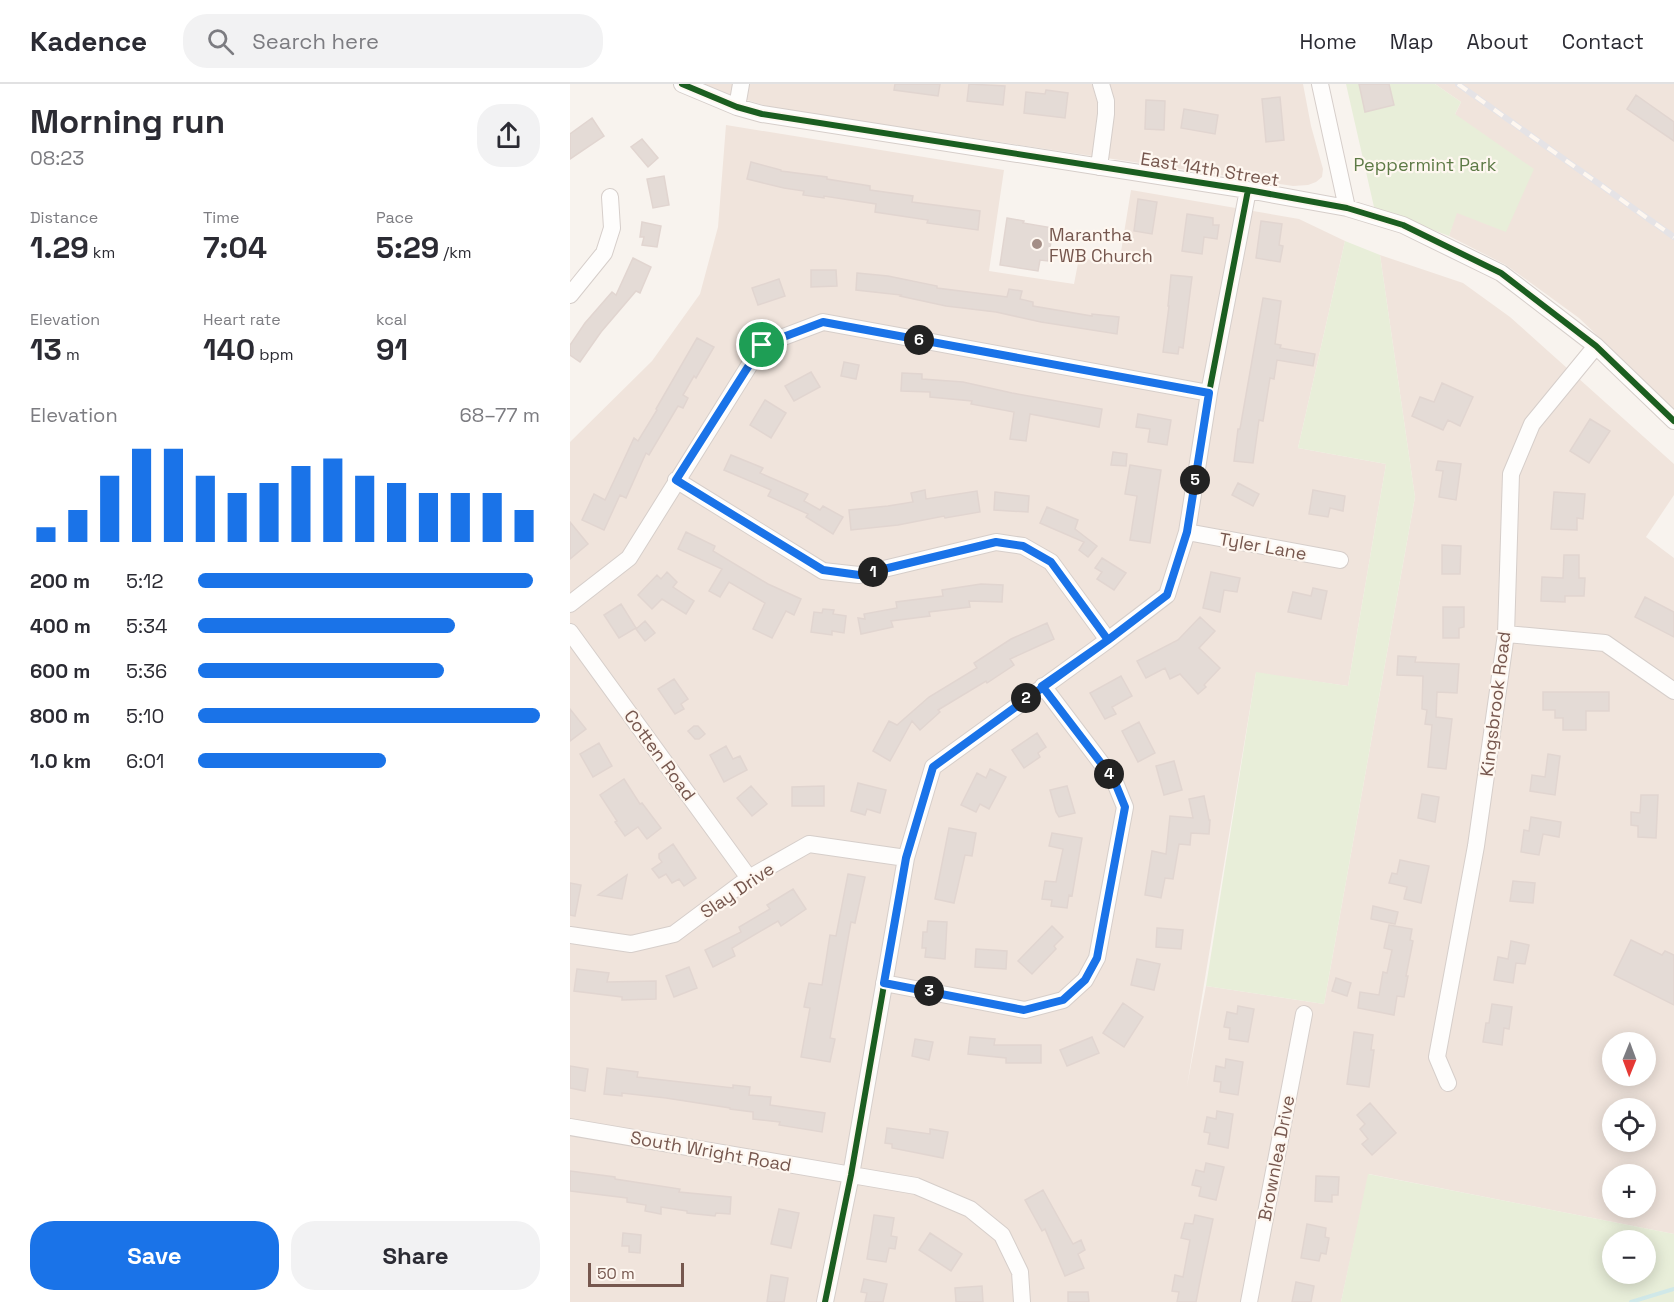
<!DOCTYPE html>
<html lang="en">
<head>
<meta charset="utf-8">
<style>
  body { margin:0; font-family:"Space Grotesk",sans-serif; background:#f2f2f3; color:#2b2b33; height:100vh; display:flex; flex-direction:column; font-size:22px; white-space:nowrap }
  * { box-sizing:border-box; margin:0 }
  p { font-size:20px; color:#7c7c81 }
  .icon { flex:none; width:33px; height:33px; fill:none; stroke:currentColor; stroke-width:2; stroke-linecap:round; stroke-linejoin:round }
  .map { position:relative; flex:1; overflow:hidden }
  .drawer { display:flex; flex-direction:column; background:#fff; width:570px }
  .drawer>* { flex:none }
  .needle { width:39px; rotate:181deg }
  .buttons { position:absolute; left:1032px; top:948px; display:grid; gap:12px }
  .buttons a { display:grid; place-items:center; width:54px; height:54px; border-radius:50%; background:#fff; box-shadow:0 3px 15px #0003; font-size:30px }
  .scale { position:absolute; left:18px; bottom:15px; width:96px; box-sizing:border-box; padding-left:6px; border:3px solid #76574e; border-top:0; font-size:16px; line-height:21px; white-space:nowrap; color:#76574e; -webkit-text-stroke:4px #fef7f0; paint-order:stroke }
  .pin { position:absolute; display:grid; place-items:center; width:51px; height:51px; color:#fff; margin:-26px; border:3px solid #fff; border-radius:50%; box-shadow:0 2px 6px #0007 }
  .km { position:absolute; width:30px; height:30px; margin:-15px; border-radius:50%; background:#222; color:#fff; font-size:16px; line-height:30px; text-align:center }
  .round { display:grid; place-items:center; flex:none; width:63px; height:63px; border-radius:24px; background:#f2f2f3 }
  .overview { display:flex; align-items:center; justify-content:space-between; height:102px; padding:0 30px }
  h1 { font-size:33px; font-weight:700; line-height:45px }
  .metrics { display:grid; grid-template-columns:repeat(3,1fr); gap:9px; height:102px; padding:6px 30px }
  .metrics div { display:grid; align-content:center }
  .metrics b { font-size:30px; font-weight:700 }
  .metrics small { font-size:16px; font-weight:400 }
  .metrics p { font-size:16px }
  .chart { height:168px; padding:12px 30px }
  .chart p { display:flex; justify-content:space-between }
  .chart svg { width:100%; height:108px; margin-top:6px; stroke:#1a73e8; stroke-width:6 }
  .cta { display:flex; gap:12px; margin-top:auto; padding:12px 30px }
  .cta a { flex:1; height:69px; border-radius:24px; background:#1a73e8; color:#fff; font-size:24px; font-weight:700; line-height:69px; text-align:center }
  .cta a+a { background:#f2f2f3; color:#2b2b33 }
  ul { padding:0 30px; list-style:none; font-size:20px }
  li { display:grid; grid-template-columns:96px 72px 1fr; align-items:center; height:45px }
  li i { height:15px; border-radius:8px; background:#1a73e8 }
  header { display:flex; align-items:center; gap:36px; box-sizing:border-box; height:84px; padding:0 30px; background:#fff; border-bottom:2px solid #e1e1e2 }
  header strong { font-size:28px }
  nav { display:flex; gap:33px; margin-inline-start:auto; font-size:21px }
  .search { width:420px; height:54px; background:#f2f2f3; display:flex; align-items:center; gap:15px; box-sizing:border-box; padding:0 21px; border-radius:24px; color:#7c7c81; font-size:22px }
  main { display:flex; flex:1; min-height:0 }
  .map>svg:first-child { display:block }
  .residential { fill:#f0e4dc; fill-rule:evenodd }
  .green { fill:#e8eed9; fill-rule:evenodd }
  .lines { fill:none; stroke-linecap:round; stroke-linejoin:round }
  .stream { stroke:#d0e8e8; stroke-width:4 }
  .building { fill:#e4dbd6; stroke:#e1d5d0; stroke-width:1.5 }
  .minor-casing { stroke:#d6ceca; stroke-width:18 }
  .minor { stroke:#fefdfc; stroke-width:16 }
  .rail-casing { stroke:#e5e3e6; stroke-width:6 }
  .rail { stroke:#fef7f0; stroke-width:4; stroke-dasharray:11; stroke-linecap:butt }
  .cycleway-casing { stroke:#fef7f0; stroke-width:10 }
  .cycleway { stroke:#1b5e20; stroke-width:6 }
  .route-casing { stroke:#fff; stroke-width:12 }
  .route { stroke:#1a73e8; stroke-width:8 }
  .poi-dot { fill:#a48e86; stroke:#fef7f0; stroke-width:2 }
  .labels { text-anchor:middle; dominant-baseline:central; stroke-width:4.5; stroke-linejoin:round; paint-order:stroke }
  .park-label { font-size:18px; fill:#5d7a46; stroke:#fef7f0 }
  .street-label { font-size:18px; fill:#76574e; stroke:#fef7f0 }
  .poi-label { font-size:18px; fill:#76574e; stroke:#fef7f0; text-anchor:start }
</style>
</head>
<body>
<header>
<strong>Kadence</strong>
<div class="search"><svg class="icon" aria-label="search" viewBox="0 0 24 24"><circle cx="10" cy="10" r="6"/><path d="M15 15l6 6"/></svg>Search here</div>
<nav><a>Home</a><a>Map</a><a>About</a><a>Contact</a></nav>
</header>
<main>
<section class="drawer">
<div class="overview"><div><h1>Morning run</h1><p>08:23</p></div><a class="round"><svg class="icon" aria-label="share" viewBox="0 0 24 24"><path d="M12 15V3M7 8l5-5 5 5M5 13v7h14v-7"/></svg></a></div>
<div class="metrics">
<div><p>Distance</p><b>1.29<small> km</small></b></div>
<div><p>Time</p><b>7:04</b></div>
<div><p>Pace</p><b>5:29<small> /km</small></b></div>
</div>
<div class="metrics">
<div><p>Elevation</p><b>13<small> m</small></b></div>
<div><p>Heart rate</p><b>140<small> bpm</small></b></div>
<div><p>kcal</p><b>91</b></div>
</div>
<div class="chart"><p><span>Elevation</span>68–77 m</p>
<svg viewBox="0 0 160 44" preserveAspectRatio="none"><path d="M5 44V38M15 44V31M25 44V17M35 44V6M45 44V6M55 44V17M65 44V24M75 44V20M85 44V13M95 44V10M105 44V17M115 44V20M125 44V24M135 44V24M145 44V24M155 44V31"/></svg>
</div>
<ul>
<li><b>200 m</b>5:12<i style="width:98%"></i></li>
<li><b>400 m</b>5:34<i style="width:75%"></i></li>
<li><b>600 m</b>5:36<i style="width:72%"></i></li>
<li><b>800 m</b>5:10<i style="width:100%"></i></li>
<li><b>1.0 km</b>6:01<i style="width:55%"></i></li>
</ul>
<div class="cta"><a>Save</a><a>Share</a></div>
</section>
<div class="map">
<svg width="1104" height="1218" viewBox="0 0 1104 1218">
  <rect width="100%" height="100%" fill="#f8f3ee"/>
  <!-- residential -->
  <path class="residential" d="M133,0H733L741,42L753,85L752,93L746,98L738,101L723,102L203,24L148,7Z
    M865,0H1104V325L1009,234L936,181L879,152L886,128L885,30L891,18Z
    M156,41L434,86L419,187L504,200L509,174L549,180L561,106L729,135L775,157L728,364L816,380L778,602L686,589L617,1002L636,902L754,920L845,413L810,171L893,199L940,233L1104,380V411L1076,453L1104,474V1150L799,1090L771,1218H0V358L82,277L130,210L148,143ZM1042,958H1076V992H1042ZM1042,1024H1076V1058H1042ZM1042,1090H1076V1124H1042Z"/>
  <!-- green -->
  <path class="green" d="M776,0H865L891,18L885,30L964,85L936,148L887,129L879,152L804,123Z
    M775,157L810,171L845,413L754,920L636,902L686,588L778,602L816,380L728,364Z
    M798,1090L1104,1150V1218H771ZM1076,1156V1190H1042V1156Z"/>
  <g class="lines">
    <!-- stream -->
    <path class="stream" d="M1061,1218L1104,1205"/>
  </g>
  <!-- building -->
  <path class="building" d="M325,0H370L368,12L324,6Z
    M399,0L435,2L433,21L397,17Z
    M789,0H819L824,21L795,28Z
    M476,6L498,9L495,34L454,29L456,8L475,10Z
    M1066,11L1104,38V57L1057,25Z
    M710,13L714,56L696,58L692,15Z
    M576,16L595,17L594,46L575,45Z
    M614,25L648,31L645,50L611,44Z
    M22,34L34,52L0,75V50Z
    M72,55L88,74L78,83L61,63Z
    M181,78L211,86V87L257,93V95L300,102V106L343,112L342,118L410,127L408,146L357,139L358,136L305,128L306,120L254,112V114L233,111L234,107L214,104L177,95Z
    M94,92L99,121L83,124L77,95Z
    M568,115L587,118L582,150L564,147Z
    M617,130L643,134V141H649L647,155L634,153L632,170L612,167Z
    M437,134L454,137L453,139L483,144L478,177L470,176L468,187L430,181Z
    M691,137L712,140L709,161L713,162L710,178L686,174Z
    M72,138L91,142L87,163L72,161L74,153H70Z
    M63,174L81,183L70,209L66,207L31,248L10,278L0,271V261L15,239L42,208L46,211Z
    M241,186H266L267,202L241,203Z
    M287,189L318,192L367,202V204L430,212L437,213L439,205L452,207L450,215L463,218V222L522,232V230L549,233L547,250L471,238L426,228L376,222L330,212L331,211L286,206Z
    M601,191L622,193L613,264L609,263L608,270L593,268L599,222H598Z
    M209,195L215,212L188,221L182,204Z
    M693,214L711,217L705,260L711,261L710,264L745,270L743,282L707,276L704,295L700,294L693,337L689,336L683,379L664,377L668,345H670Z
    M127,254L144,263L126,294L124,292L113,311L118,314L113,324L108,322L79,371L76,369L56,414L50,411L34,446L12,436L24,410L35,416L64,354L68,357L87,326L86,325Z
    M274,278L289,281L286,295L271,292Z
    M241,288L250,303L224,317L215,302Z
    M332,289L352,290V295L393,298L442,309L532,325L529,343L460,330L456,357L440,355L444,328L401,320L402,317L360,313V308L331,307Z
    M872,299L903,313L890,342L878,336L873,346L842,332L850,313L864,318Z
    M195,316L216,329L201,354L180,341Z
    M568,330L601,336L597,361L578,358L580,345L566,343Z
    M1020,335L1040,347L1019,379L1000,367Z
    M543,368L557,370L556,382L541,381Z
    M161,371L193,384L190,389L238,410L234,417L250,426L253,422L273,433L263,450L236,433L238,430L198,412L201,406L154,386Z
    M868,377L891,380L886,416L869,413L873,387L866,386Z
    M560,381L591,386L580,459L560,456L567,412L555,410Z
    M668,399L689,410L683,422L662,411Z
    M355,406L356,415L407,407L410,428L375,434L374,432L328,441L281,446L279,426L318,422L343,418L341,409Z
    M743,406L775,412L773,427L760,424L758,433L739,430Z
    M425,408L459,412L458,428L424,426Z
    M984,408L1015,410L1013,435L1007,434V446L981,445Z
    M477,423L508,436L505,445L527,462L518,473L509,466L514,458L470,439Z
    M0,438L18,460L0,475Z
    M116,448L145,462L143,467L198,500L231,515L224,531L216,527L202,554L183,545L195,519L159,498L150,513L139,507L152,485L108,465Z
    M872,461L891,462L890,490H872Z
    M994,471H1009V494H1015L1014,512H995V518L971,517L972,493L993,494Z
    M532,474L556,489L544,506L527,495L532,488L525,484Z
    M97,488L107,498L103,503L124,517L116,530L92,515L82,525L68,511L87,491L91,495Z
    M641,488L670,494L667,508L654,506L650,528L633,524Z
    M411,500L433,501L432,518L399,517L400,523L359,528L360,532L321,537L323,543L291,550L288,534L295,535L294,530L327,524L326,518L373,512L372,506Z
    M743,504L757,507L751,535L718,528L723,508L741,512Z
    M1075,513L1104,528V553L1065,533Z
    M51,520L66,544L49,554L34,531Z
    M873,523H894V543L889,544V554H873Z
    M253,525L264,526L263,530L276,532L274,549L262,547V551L241,548L244,528L252,529Z
    M630,533L645,547L629,564L650,584L634,601L636,603L628,610L610,590L600,595L595,584L576,594L567,577L608,556Z
    M75,537L85,549L75,557L66,545Z
    M477,539L484,555L440,575L444,581L417,599L416,597L368,626L370,628L350,646L342,637L320,677L303,667L319,637L327,641L359,613L407,584L404,579L441,555Z
    M828,572L846,573L845,578L889,580L887,609L867,608L866,633L882,635L876,685L858,683L862,641L855,640L857,626L852,625L853,592L827,591Z
    M551,592L562,612L542,623L546,630L535,635L520,609Z
    M104,595L118,615L111,620L114,625L105,630L88,605Z
    M973,608H1039V627H1016V646H993V634H985V626H973Z
    M0,625L16,645L0,657Z
    M569,638L585,669L568,678L552,647Z
    M124,642H128L135,650L129,655H125L118,647Z
    M467,649L476,663L468,669L470,673L454,684L442,666Z
    M29,659L42,682L23,693L10,670Z
    M156,662L163,675L170,672L177,686L154,698L140,671Z
    M978,670L990,672L985,711L960,707L962,691L975,693Z
    M604,677L612,706L594,711L586,682Z
    M420,685L436,693L419,725L410,720L406,728L391,721L407,689L416,694Z
    M54,695L70,720L72,719L91,744L77,755L68,743L55,752L45,738L47,737L30,711Z
    M288,699L316,706L310,729L297,725L295,731L281,727Z
    M181,702L197,720L182,732L167,714Z
    M254,702V722H222V703Z
    M497,702L505,729L489,733L486,728L480,706Z
    M852,710L869,713L865,738L848,734Z
    M1071,711H1088L1086,754L1068,753V742L1061,741V728L1070,729Z
    M634,712L639,736H640L639,750L621,749L620,761L609,760L603,795L595,794L591,814L575,811L582,767L596,770L600,732L623,734L619,715Z
    M961,733L991,738L989,753L973,750L969,771L951,768L954,746L959,747Z
    M379,744L406,749L402,772L395,771L384,819L365,815Z
    M482,749L512,754L502,812L499,811L497,824L481,822L482,816L472,815L475,797L486,798L493,765L479,762Z
    M103,760L126,794L114,802L109,795L102,799L96,790L89,794L82,785L92,778L89,774V770Z
    M830,776L859,782L851,819L834,815L837,803L819,799L822,789L827,790Z
    M278,790L295,793L285,839L281,838L260,954L265,955L260,978L231,973L240,924L234,923L239,899L252,901L260,851L266,852Z
    M57,791L52,815L28,811Z
    M943,797L965,799L963,819L940,817Z
    M0,799L11,801L5,832L0,831Z
    M223,805L236,825L211,842L208,837L162,864L165,872L143,883L135,866L171,848L169,843L200,825L197,821Z
    M803,822L828,828L825,840L801,835Z
    M358,837L377,838L375,875L355,873L356,864H352L353,848H357Z
    M819,841L842,845L840,856L843,857L836,892H838L834,913L827,912L824,931L788,924L790,908L809,911L813,888L817,889L822,866L814,864Z
    M482,842L493,853L484,862L486,865L462,890L448,877Z
    M587,844L613,846L611,865L586,863Z
    M1061,856L1092,871L1095,867L1104,871V921L1044,891Z
    M941,857L959,861L955,880L946,879L943,899L924,896L928,873L938,875Z
    M406,865L437,867L436,885L405,883Z
    M567,875L590,880L584,906L561,901Z
    M119,883L127,904L104,913L96,892Z
    M7,885L39,889L37,898L86,897V915L52,916V913L4,907Z
    M766,894L781,899L777,912L762,907Z
    M553,919L573,933L554,963L533,949Z
    M922,920L942,923L939,945L934,944L932,961L913,958L916,939H919Z
    M668,922L684,925L678,958L659,955L660,944L654,943L657,928L667,930Z
    M784,948L803,951L801,966H804L799,1003L777,1000Z
    M400,953L425,955L424,961H471V979H436V974L398,970Z
    M522,953L529,969L497,982L490,966Z
    M345,955L363,958L359,976L342,972Z
    M656,975L673,978L668,1011L650,1008L651,998L644,997L646,982L655,984Z
    M0,982L18,985L15,1007L0,1004Z
    M37,984L68,988L67,993L163,1004V1001L180,1003L179,1011L201,1013L200,1021L255,1029L252,1048L209,1041L210,1038L183,1035V1028L160,1025V1024L96,1014L52,1009V1012L34,1010Z
    M800,1019L826,1049L802,1071L792,1060L798,1055L790,1045L795,1040L787,1031Z
    M647,1027L663,1030L658,1064L638,1060L640,1049L634,1048L637,1033L646,1035Z
    M317,1044L360,1050V1045L378,1048L373,1074L322,1064V1060L315,1059Z
    M636,1079L654,1083L646,1116L629,1112L631,1103L622,1101L626,1086L634,1088Z
    M0,1087L45,1093V1095L110,1105L109,1108L161,1113L160,1130L146,1129L145,1132L117,1129V1127L91,1123V1130L75,1127L76,1121L57,1118V1114L0,1107Z
    M746,1092L769,1093L768,1111H762V1118L745,1117Z
    M473,1106L503,1160L511,1156L515,1166L508,1170L514,1184L495,1192L475,1145L472,1147L455,1116Z
    M209,1125L229,1129L221,1164L201,1160Z
    M304,1131L324,1134L321,1152L327,1153L325,1165L319,1164L316,1178L297,1175Z
    M625,1131L643,1135L632,1187L626,1218H607L609,1208L602,1207L605,1191L613,1193L620,1156L611,1154L615,1139L623,1140Z
    M737,1140L756,1144L755,1153L759,1154L756,1170L751,1169L749,1177L731,1174Z
    M53,1149L71,1151L70,1169L59,1168V1162H52Z
    M360,1149L392,1170L381,1187L349,1166Z
    M201,1191L218,1194L214,1218H197Z
    M294,1195L317,1200L313,1218H295L297,1209L291,1208Z
    M726,1198L744,1202L741,1218H722Z
    M412,1202L413,1218H386L385,1204Z
    M498,1208H518L519,1218H498Z"/>
  <g class="lines">
    <defs>
      <path id="minor" d="M112,0L167,23L192,30L678,106L777,124L833,141L931,189L1026,262L1104,337
        M750,0L777,124
        M167,23L171,0
        M529,83L536,30V17L531,0
        M0,211L34,169L42,144L40,113
        M106,396L253,487L289,491L426,458L453,462L481,478L538,556
        M617,448L770,476
        M0,520L59,474L192,261L253,238L639,309
        M0,548L179,794
        M936,550L1035,559L1104,607
        M0,851L61,860L104,850L179,794L239,760L336,774
        M314,899L455,926L493,916L515,896L527,874L555,723L544,696L473,602
        M878,999L867,973L906,762L936,550L941,390L962,340L1026,262
        M0,1043L346,1102L400,1125L432,1151L450,1188L452,1218
        M255,1218L281,1091L336,774L363,683L538,556L597,511L617,448L639,309L678,106
        M679,1218L734,930"/>
    </defs>
    <!-- minor casing -->
    <use href="#minor" class="minor-casing"/>
    <!-- minor -->
    <use href="#minor" class="minor"/>
    <defs>
      <path id="rail" d="M888,0L1104,153"/>
    </defs>
    <!-- rail casing -->
    <use href="#rail" class="rail-casing"/>
    <!-- rail -->
    <use href="#rail" class="rail"/>
    <defs>
      <path id="cycleway" d="M112,0L167,23L192,30L678,106L777,124L833,141L931,189L1026,262L1104,337
        M255,1218L281,1091L336,774L363,683L538,556L597,511L617,448L639,309L678,106"/>
    </defs>
    <!-- cycleway casing -->
    <use href="#cycleway" class="cycleway-casing"/>
    <!-- cycleway -->
    <use href="#cycleway" class="cycleway"/>
  </g>
  <g class="lines">
    <defs>
      <path id="route" d="M192,261L106,396L253,486L289,491L426,458L453,462L481,478L538,556L363,683L336,774L314,899L454,926L493,916L515,896L527,874L555,723L544,696L472,602L538,556L597,511L617,448L639,309L253,238L192,261"/>
    </defs>
    <!-- route casing -->
    <use href="#route" class="route-casing"/>
    <!-- route -->
    <use href="#route" class="route"/>
  </g>
  <!-- markers -->
  <circle class="poi-dot" cx="467" cy="160" r="6"/>
  <g class="labels">
    <!-- park labels -->
    <g class="park-label">
      <text x="855" y="80">Peppermint Park</text>
    </g>
    <!-- street labels -->
    <g class="street-label">
      <text transform="translate(640 85) rotate(9)">East 14th Street</text>
      <text transform="translate(693 462) rotate(10)">Tyler Lane</text>
      <text transform="translate(925 620) rotate(-83)">Kingsbrook Road</text>
      <text transform="translate(90 671) rotate(54)">Cotten Road</text>
      <text transform="translate(167 806) rotate(-34)">Slay Drive</text>
      <text transform="translate(141 1067) rotate(10)">South Wright Road</text>
      <text transform="translate(706 1074) rotate(-79)">Brownlea Drive</text>
    </g>
    <!-- poi labels -->
    <g class="poi-label">
      <text x="479" y="150">Marantha<tspan x="479" dy="21">FWB Church</tspan></text>
    </g>
  </g>
</svg>
<div class="buttons">
<a><svg class="needle" viewBox="-14 -14 28 28"><path d="M0-13l5 13h-10z" fill="#e53935"/><path d="M0 13l5-13h-10z" fill="#7c7c81"/></svg></a>
<a><svg class="icon" aria-label="locate" viewBox="0 0 24 24"><circle cx="12" cy="12" r="6"/><path d="M12 2v4M12 18v4M2 12h4M18 12h4"/></svg></a>
<a>+</a>
<a>−</a>
</div>
<div class="scale">50 m</div>
<div class="pin" style="left:192px;top:261px;background:#1e9e55"><svg class="icon" aria-label="arrive" viewBox="0 0 24 24"><path d="M6 21V4h12l-3 4 3 4H6"/></svg></div>
<b class="km" style="left:303px;top:488px">1</b>
<b class="km" style="left:456px;top:614px">2</b>
<b class="km" style="left:359px;top:907px">3</b>
<b class="km" style="left:539px;top:690px">4</b>
<b class="km" style="left:625px;top:396px">5</b>
<b class="km" style="left:349px;top:256px">6</b>
</div>
</main>
</body>
</html>
